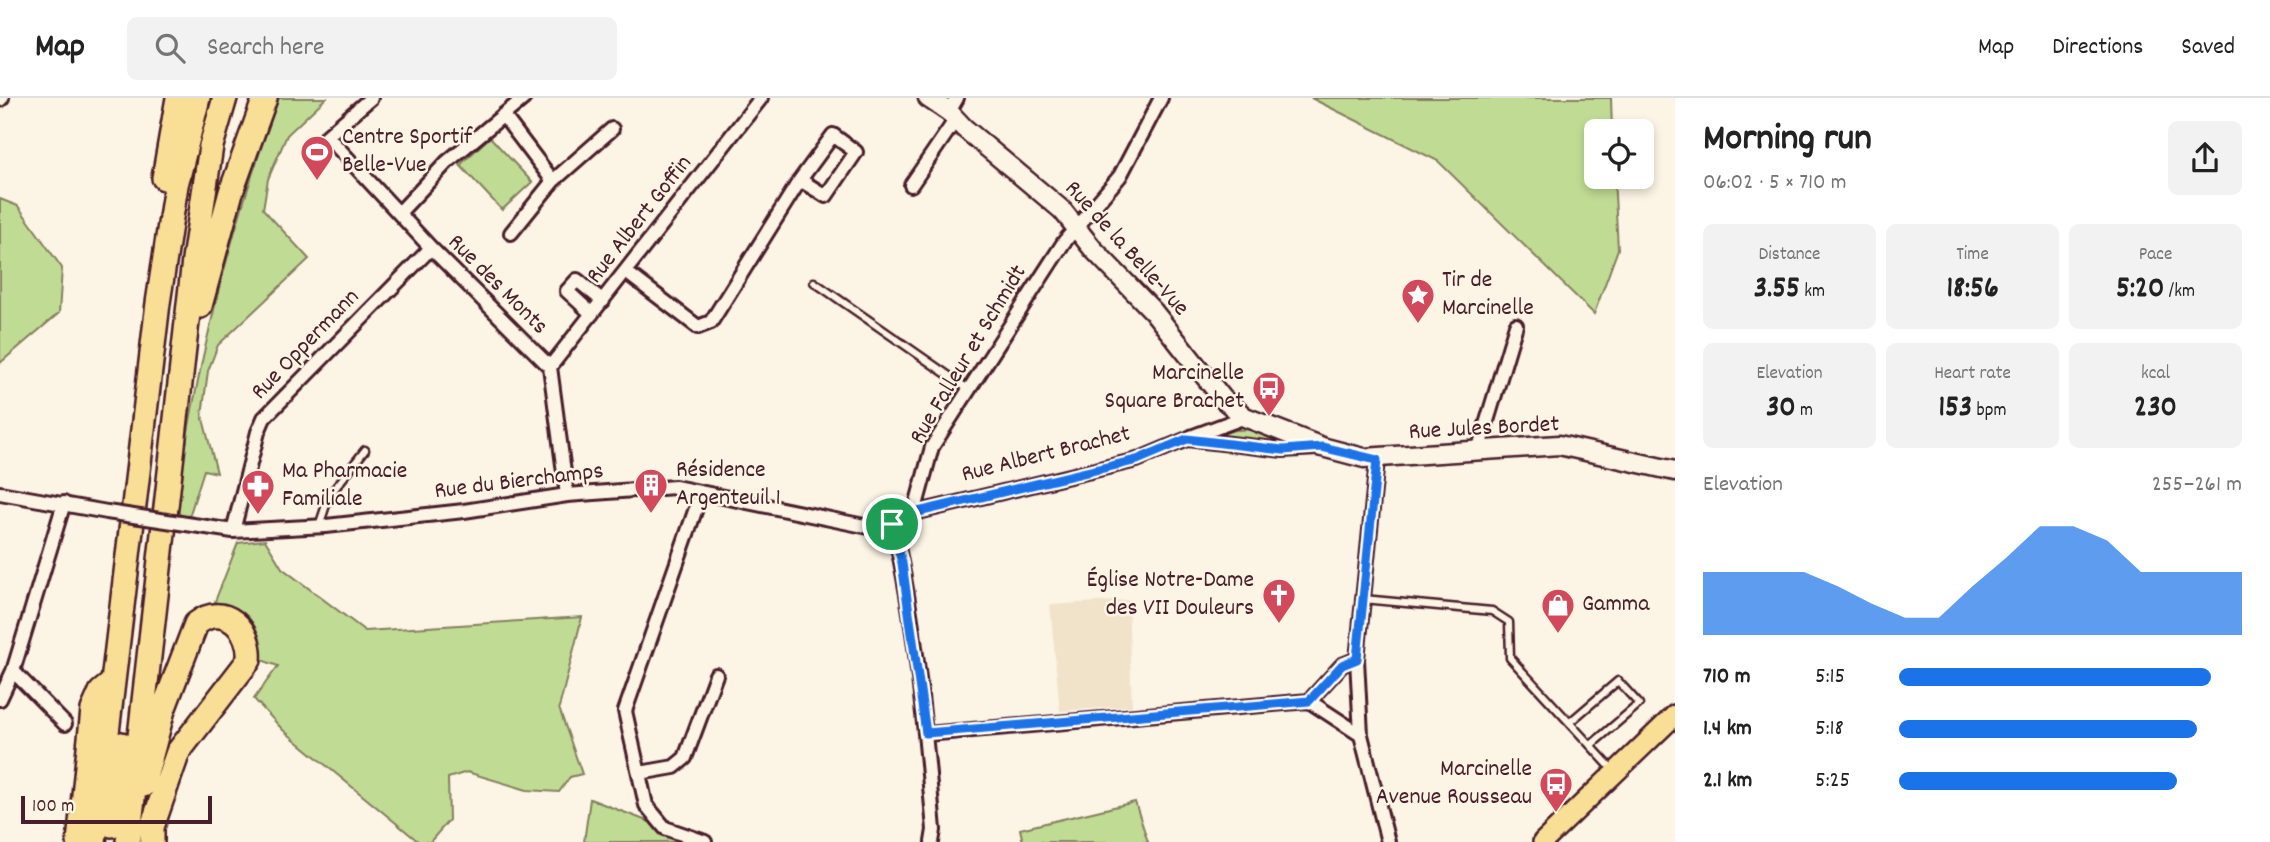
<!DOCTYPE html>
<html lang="en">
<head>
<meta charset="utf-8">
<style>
  body { margin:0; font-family:Dekko,sans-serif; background:#f2f2f2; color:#222; height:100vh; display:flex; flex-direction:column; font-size:26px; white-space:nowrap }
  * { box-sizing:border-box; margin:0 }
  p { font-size:23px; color:#767676 }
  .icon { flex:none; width:38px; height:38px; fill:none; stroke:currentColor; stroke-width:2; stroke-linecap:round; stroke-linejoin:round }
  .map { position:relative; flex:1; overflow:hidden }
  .sheet { display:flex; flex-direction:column; background:#fff; width:595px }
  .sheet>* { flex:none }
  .fabs { position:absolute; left:1584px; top:21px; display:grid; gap:14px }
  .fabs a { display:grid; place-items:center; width:70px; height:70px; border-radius:10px; background:#fff; box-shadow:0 4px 10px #0003; font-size:35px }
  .scale { position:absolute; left:21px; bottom:18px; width:191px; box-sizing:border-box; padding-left:7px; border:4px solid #4a1f2b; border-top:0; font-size:19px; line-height:24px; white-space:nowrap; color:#4a1f2b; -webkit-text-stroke:5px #fcf5e5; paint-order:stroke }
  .pin { position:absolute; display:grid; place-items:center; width:60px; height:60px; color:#fff; margin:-30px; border:4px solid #fff; border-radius:50%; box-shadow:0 2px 7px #0007 }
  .round { display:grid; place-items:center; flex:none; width:74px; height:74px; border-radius:10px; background:#f2f2f2 }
  .headline { display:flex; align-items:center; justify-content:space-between; height:119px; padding:0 28px }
  h1 { font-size:38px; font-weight:700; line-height:52px }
  .stats { display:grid; grid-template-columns:repeat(3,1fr); gap:10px; height:119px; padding:7px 28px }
  .stats div { display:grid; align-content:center; border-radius:10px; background:#f2f2f2; text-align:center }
  .stats b { font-size:30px; font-weight:700 }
  .stats small { font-size:19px; font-weight:400 }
  .stats p { font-size:19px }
  .chart { height:196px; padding:14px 28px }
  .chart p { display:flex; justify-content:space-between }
  .chart svg { width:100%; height:126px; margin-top:7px; fill:#1a73e8; opacity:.7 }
  ul { padding:0 28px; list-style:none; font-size:23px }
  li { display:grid; grid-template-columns:112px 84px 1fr; align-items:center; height:52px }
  li i { height:18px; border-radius:9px; background:#1a73e8 }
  header { display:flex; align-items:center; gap:42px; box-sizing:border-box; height:98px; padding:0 35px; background:#fff; border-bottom:2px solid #e0e0e0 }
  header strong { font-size:33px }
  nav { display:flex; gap:38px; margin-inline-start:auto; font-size:24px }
  .search { width:490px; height:63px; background:#f2f2f2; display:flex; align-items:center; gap:18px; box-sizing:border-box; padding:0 24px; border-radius:10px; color:#767676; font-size:26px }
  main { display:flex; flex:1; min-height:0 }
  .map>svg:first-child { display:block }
  .built { fill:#f1e3ca }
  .green { fill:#c0dc94; stroke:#857e60; stroke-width:2 }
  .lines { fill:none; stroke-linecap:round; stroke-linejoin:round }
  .lane-casing { stroke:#4a1f2b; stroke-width:11 }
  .street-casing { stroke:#4a1f2b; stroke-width:18 }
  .secondary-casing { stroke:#4a1f2b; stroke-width:23 }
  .primary-casing { stroke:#4a1f2b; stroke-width:24 }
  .highway-casing { stroke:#4a1f2b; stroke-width:28 }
  .lane { stroke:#fcf5e5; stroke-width:6 }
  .street { stroke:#fcf5e5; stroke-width:12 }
  .secondary { stroke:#fcf5e5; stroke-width:18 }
  .primary { stroke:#f9df96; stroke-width:19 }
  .highway { stroke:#f9df96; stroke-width:23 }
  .street-bridge-casing { stroke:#4a1f2b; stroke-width:18; stroke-linecap:butt }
  .street-bridge { stroke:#fcf5e5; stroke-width:12 }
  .route-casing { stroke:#fff; stroke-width:14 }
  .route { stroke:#1a73e8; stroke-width:9 }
  .labels { text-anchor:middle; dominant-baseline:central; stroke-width:5; stroke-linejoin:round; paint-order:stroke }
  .poi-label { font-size:24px; fill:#4a1f2b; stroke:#fcf5e5; text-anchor:start }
  .street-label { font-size:24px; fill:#4a1f2b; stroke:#fcf5e5 }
</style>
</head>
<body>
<header>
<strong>Map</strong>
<div class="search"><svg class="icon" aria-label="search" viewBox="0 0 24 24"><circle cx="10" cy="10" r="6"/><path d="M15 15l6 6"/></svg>Search here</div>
<nav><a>Map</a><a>Directions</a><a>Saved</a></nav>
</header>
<main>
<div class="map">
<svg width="1675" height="744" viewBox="0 0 1675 744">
  <rect width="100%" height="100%" fill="#fcf5e5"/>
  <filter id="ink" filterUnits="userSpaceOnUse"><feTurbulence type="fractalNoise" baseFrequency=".0143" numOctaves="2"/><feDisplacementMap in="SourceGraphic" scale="14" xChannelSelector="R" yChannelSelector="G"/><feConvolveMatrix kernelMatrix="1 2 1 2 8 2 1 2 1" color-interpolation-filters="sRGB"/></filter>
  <g filter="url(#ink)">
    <!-- built -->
    <path class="built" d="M1128,502L1132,608L1060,613L1050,507Z"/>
    <!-- green -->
    <path class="green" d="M279,0H326L287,37L268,81L263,111L309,161L218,247L208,273L202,317L217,375L204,372L189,419L175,415C194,276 230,131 279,0Z
      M1311,0H1611L1612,33H1596V79H1614L1618,151L1594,216L1438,63Z
      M490,39L532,84L502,112L460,67Z
      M0,101L18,108L62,170L59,215L0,265Z
      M1256,331L1287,343V346L1222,341L1221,333Z
      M265,442L282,470L365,533L582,519L559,610L582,676L570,679L559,694L527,692L467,674L448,680L449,722L430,744H419L283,632L254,601L278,568L256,560L212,511L238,445Z
      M590,701L665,730L689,744H584Z
      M1135,704L1148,744H1023L1020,731Z"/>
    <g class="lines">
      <defs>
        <path id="lane" d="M814,184L968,291
          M319,428L329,398L365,352
          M1363,501L1492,513L1509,524L1510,560L1614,673
          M1570,624L1618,583L1639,606L1591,647"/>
        <path id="street" d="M371,0L327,38L431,150L550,269L567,397
          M0,2L2,0
          M949,14L957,0
          M503,17L553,83L612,31
          M911,87L956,21
          M399,115L447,64L524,0
          M511,135L553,83
          M626,174L698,229L711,224L800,82L833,37L856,54L826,98L800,82
          M592,216L567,193L577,182L603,203
          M550,269L761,0
          M1191,339L1245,319
          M1478,353L1516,227
          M0,395L107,414
          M701,396L625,613L646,707L665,730L705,744
          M914,415L932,349L1064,144L1120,78L1161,0
          M180,425L233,433L326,428L464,413L567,397L675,389L869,429L893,426L914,415L1137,362L1187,341L1283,352L1318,350
          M893,426C916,526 925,630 934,732L932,744
          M233,433L258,334L264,320L431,150
          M1357,561L1377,362
          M13,573L65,626
          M0,601L13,573L64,405
          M926,636L1309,603
          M1361,637L1309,603L1342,567L1357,561L1361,637L1388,744
          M640,675L674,669L685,660L716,577"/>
        <path id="secondary" d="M928,0L949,14L964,30L1062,112L1093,151L1153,213L1223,301L1245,319L1322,349L1364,360L1559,347L1675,373"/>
        <path id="primary" d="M1543,744L1675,617"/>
        <path id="highway" d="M164,80L178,0
          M200,208L231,94L265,0
          M143,687L163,612L196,526C224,503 252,532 249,562L178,654L152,729V744
          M112,727L121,646
          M79,744L93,612L101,594L112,585
          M94,744L158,205L176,87L198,0
          M128,744L194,162L211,48L225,0"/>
      </defs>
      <!-- lane casing -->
      <use href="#lane" class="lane-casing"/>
      <!-- street casing -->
      <use href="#street" class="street-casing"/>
      <!-- secondary casing -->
      <use href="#secondary" class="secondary-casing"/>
      <!-- primary casing -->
      <use href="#primary" class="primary-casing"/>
      <!-- highway casing -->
      <use href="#highway" class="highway-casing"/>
      <!-- lane -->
      <use href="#lane" class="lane"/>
      <!-- street -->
      <use href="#street" class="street"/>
      <!-- secondary -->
      <use href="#secondary" class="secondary"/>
      <!-- primary -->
      <use href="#primary" class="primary"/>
      <!-- highway -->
      <use href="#highway" class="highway"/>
      <defs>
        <path id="street-bridge" d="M107,414L180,425"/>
      </defs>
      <!-- street-bridge casing -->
      <use href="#street-bridge" class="street-bridge-casing"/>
      <!-- street-bridge -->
      <use href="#street-bridge" class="street-bridge"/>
    </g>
  </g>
  <g class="lines" filter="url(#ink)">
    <defs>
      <path id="route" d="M1187,341L1283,352L1322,349L1377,362L1357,561L1342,567L1309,603L926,635L902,465L892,426L914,415L1137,362Z"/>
    </defs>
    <!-- route casing -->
    <use href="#route" class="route-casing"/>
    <!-- route -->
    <use href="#route" class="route"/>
  </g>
  <!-- icons -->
  <defs>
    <symbol id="stadium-pin" viewBox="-11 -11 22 30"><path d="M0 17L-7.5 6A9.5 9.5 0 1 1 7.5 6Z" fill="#d1495b" stroke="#fcf5e5"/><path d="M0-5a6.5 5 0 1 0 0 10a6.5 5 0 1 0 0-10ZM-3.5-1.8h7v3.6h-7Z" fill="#fff"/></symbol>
    <symbol id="sight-pin" viewBox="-11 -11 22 30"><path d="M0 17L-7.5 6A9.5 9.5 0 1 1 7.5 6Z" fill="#d1495b" stroke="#fcf5e5"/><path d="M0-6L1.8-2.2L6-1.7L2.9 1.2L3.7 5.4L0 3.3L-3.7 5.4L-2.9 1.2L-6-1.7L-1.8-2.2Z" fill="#fff"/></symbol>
    <symbol id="bus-pin" viewBox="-11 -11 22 30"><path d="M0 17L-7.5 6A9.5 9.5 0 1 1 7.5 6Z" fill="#d1495b" stroke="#fcf5e5"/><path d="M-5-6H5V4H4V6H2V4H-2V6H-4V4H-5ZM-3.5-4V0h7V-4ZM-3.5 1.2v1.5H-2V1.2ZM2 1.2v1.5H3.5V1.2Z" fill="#fff"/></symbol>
    <symbol id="building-pin" viewBox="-11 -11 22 30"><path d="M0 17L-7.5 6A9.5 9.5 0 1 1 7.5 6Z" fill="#d1495b" stroke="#fcf5e5"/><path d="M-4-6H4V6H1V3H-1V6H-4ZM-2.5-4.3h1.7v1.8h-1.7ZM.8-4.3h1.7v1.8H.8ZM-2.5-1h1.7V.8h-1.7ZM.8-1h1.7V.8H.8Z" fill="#fff"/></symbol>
    <symbol id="pharmacy-pin" viewBox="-11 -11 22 30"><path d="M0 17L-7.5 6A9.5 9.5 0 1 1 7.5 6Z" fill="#d1495b" stroke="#fcf5e5"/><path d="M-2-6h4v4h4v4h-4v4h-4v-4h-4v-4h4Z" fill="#fff"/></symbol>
    <symbol id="church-pin" viewBox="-11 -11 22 30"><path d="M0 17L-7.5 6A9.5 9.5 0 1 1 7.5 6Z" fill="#d1495b" stroke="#fcf5e5"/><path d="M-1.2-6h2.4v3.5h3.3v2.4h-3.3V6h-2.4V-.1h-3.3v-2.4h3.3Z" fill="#fff"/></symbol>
    <symbol id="shop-pin" viewBox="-11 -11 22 30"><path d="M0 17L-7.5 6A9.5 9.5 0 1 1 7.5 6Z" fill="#d1495b" stroke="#fcf5e5"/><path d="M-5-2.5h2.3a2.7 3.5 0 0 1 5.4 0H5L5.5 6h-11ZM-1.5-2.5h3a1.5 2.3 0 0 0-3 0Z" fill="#fff"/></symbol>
  </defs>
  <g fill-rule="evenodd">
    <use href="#stadium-pin" x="298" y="35" width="38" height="52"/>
    <use href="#sight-pin" x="1399" y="178" width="38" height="52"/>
    <use href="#bus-pin" x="1250" y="271" width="38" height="52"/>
    <use href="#building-pin" x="632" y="368" width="38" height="52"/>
    <use href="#pharmacy-pin" x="239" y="369" width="38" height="52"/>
    <use href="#church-pin" x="1260" y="478" width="38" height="52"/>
    <use href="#shop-pin" x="1539" y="488" width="38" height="52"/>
    <use href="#bus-pin" x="1537" y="667" width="38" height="52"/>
  </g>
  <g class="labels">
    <!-- poi labels -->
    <g class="poi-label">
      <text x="342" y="40">Centre Sportif<tspan x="342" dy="28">Belle-Vue</tspan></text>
      <text x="1442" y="183">Tir de<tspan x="1442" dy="28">Marcinelle</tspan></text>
      <text x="1244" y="276" text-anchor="end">Marcinelle<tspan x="1244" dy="28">Square Brachet</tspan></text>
      <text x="676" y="373">Résidence<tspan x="676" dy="28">Argenteuil 1</tspan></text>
      <text x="282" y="374">Ma Pharmacie<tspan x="282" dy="28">Familiale</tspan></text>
      <text x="1254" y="483" text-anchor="end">Église Notre-Dame<tspan x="1254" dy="28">des VII Douleurs</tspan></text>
      <text x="1582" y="507">Gamma</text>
      <text x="1532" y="672" text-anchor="end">Marcinelle<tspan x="1532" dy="28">Avenue Rousseau</tspan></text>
    </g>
    <!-- street labels -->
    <g class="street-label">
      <text transform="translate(640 122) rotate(-52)">Rue Albert Goffin</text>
      <text transform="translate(1126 151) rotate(48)">Rue de la Belle-Vue</text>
      <text transform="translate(497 187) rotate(45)">Rue des Monts</text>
      <text transform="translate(306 247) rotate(-46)">Rue Oppermann</text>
      <text transform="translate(969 257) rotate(-59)">Rue Falleur et Schmidt</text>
      <text transform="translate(1484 331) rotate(-3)">Rue Jules Bordet</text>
      <text transform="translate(1046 357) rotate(-14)">Rue Albert Brachet</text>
      <text transform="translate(519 384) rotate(-7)">Rue du Bierchamps</text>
    </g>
  </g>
</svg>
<div class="fabs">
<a><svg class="icon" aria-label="locate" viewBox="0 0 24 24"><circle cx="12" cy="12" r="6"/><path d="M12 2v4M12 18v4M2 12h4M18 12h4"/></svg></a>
</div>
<div class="scale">100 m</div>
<div class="pin" style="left:892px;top:426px;background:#1e9e55"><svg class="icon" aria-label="arrive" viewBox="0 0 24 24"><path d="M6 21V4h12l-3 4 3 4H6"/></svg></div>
</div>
<section class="sheet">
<div class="headline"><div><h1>Morning run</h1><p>06:02 · 5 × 710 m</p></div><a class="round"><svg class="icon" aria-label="share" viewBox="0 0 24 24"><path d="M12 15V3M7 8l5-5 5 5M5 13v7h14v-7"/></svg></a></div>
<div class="stats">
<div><p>Distance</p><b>3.55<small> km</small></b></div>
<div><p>Time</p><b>18:56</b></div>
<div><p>Pace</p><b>5:20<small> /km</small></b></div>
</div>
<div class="stats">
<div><p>Elevation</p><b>30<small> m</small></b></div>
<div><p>Heart rate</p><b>153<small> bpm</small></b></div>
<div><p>kcal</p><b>230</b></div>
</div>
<div class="chart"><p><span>Elevation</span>255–261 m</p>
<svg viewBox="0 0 160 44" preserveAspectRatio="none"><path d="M0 44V22L10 22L20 22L30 22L40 27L50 33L60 38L70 38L80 27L90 17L100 6L110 6L120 11L130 22L140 22L150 22L160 22V44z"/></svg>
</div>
<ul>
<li><b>710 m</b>5:15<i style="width:91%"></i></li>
<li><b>1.4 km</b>5:18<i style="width:87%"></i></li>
<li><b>2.1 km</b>5:25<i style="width:81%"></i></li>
</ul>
</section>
</main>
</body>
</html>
